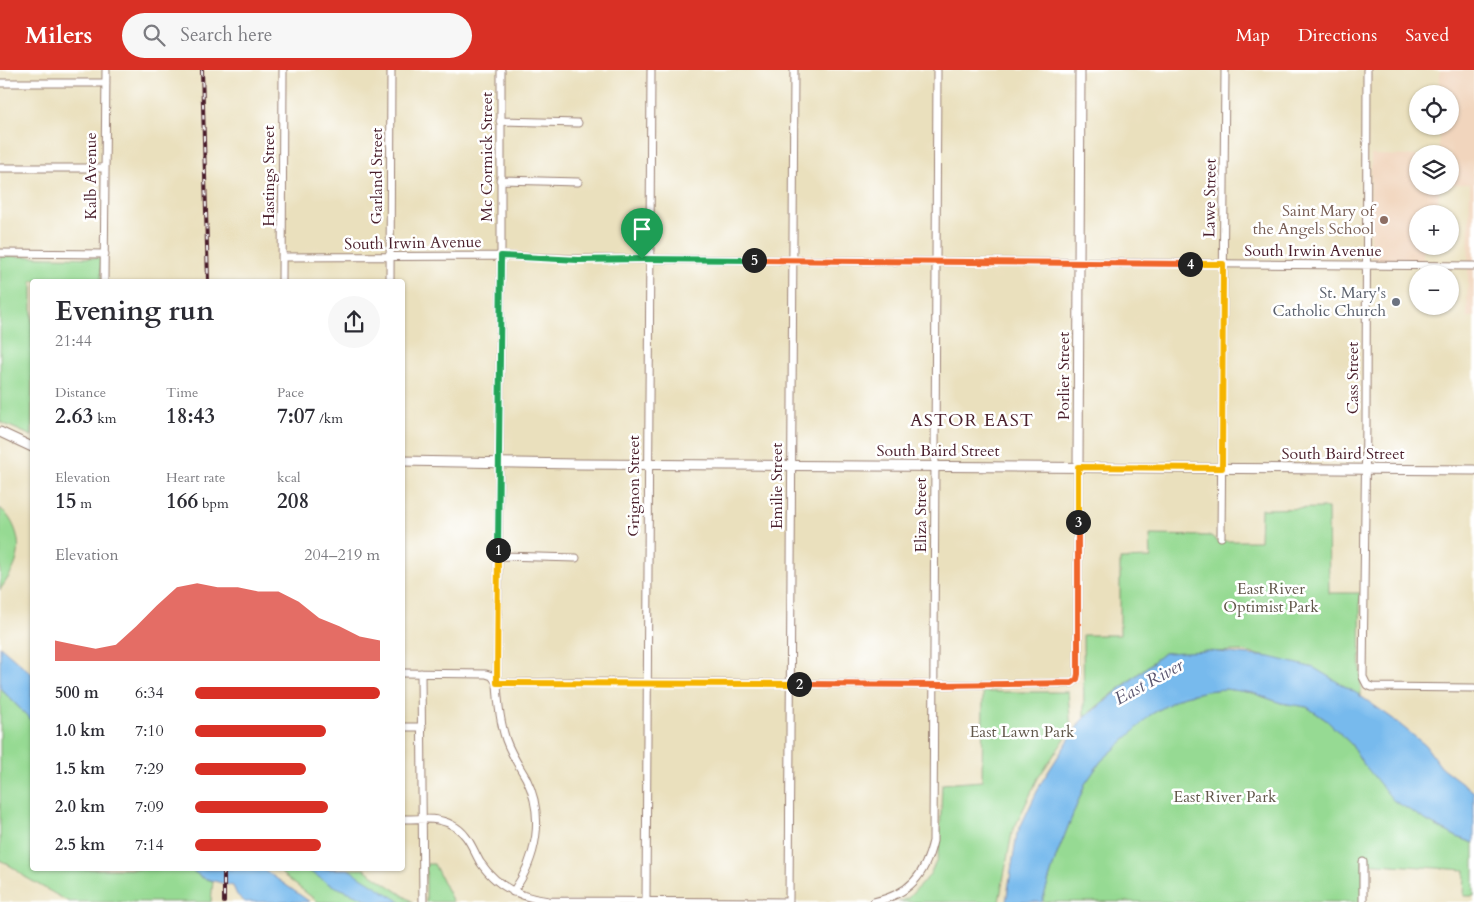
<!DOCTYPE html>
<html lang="en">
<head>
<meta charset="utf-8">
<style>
  body { margin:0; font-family:Cardo,serif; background:#f7f7f7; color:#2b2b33; height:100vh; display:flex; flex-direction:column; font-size:19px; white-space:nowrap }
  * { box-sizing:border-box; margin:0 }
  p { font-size:16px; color:#7c7c81 }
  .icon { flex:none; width:28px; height:28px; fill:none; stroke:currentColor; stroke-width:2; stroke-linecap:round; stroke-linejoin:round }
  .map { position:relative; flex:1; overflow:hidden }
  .sheet { position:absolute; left:30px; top:209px; width:375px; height:592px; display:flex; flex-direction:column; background:#fff; border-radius:5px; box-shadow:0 1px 4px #0004 }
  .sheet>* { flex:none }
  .controls { position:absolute; left:1409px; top:15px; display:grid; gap:10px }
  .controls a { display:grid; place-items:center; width:50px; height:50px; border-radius:50%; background:#fff; box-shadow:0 1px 4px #0004; font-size:25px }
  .pin { position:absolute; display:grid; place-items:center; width:42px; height:42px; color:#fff; margin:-51px -21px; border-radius:50% 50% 50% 0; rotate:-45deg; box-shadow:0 0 5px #0007 }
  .pin .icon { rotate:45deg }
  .km { position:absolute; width:25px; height:25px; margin:-12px; border-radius:50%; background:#222; color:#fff; font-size:14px; line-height:25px; text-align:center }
  .round { display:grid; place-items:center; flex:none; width:52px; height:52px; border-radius:26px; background:#f7f7f7 }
  .overview { display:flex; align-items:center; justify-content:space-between; height:85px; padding:0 25px }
  h1 { font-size:28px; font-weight:600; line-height:38px }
  .figures { display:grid; grid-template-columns:repeat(3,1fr); gap:8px; height:85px; padding:5px 25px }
  .figures div { display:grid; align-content:center }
  .figures b { font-size:21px; font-weight:600 }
  .figures small { font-size:14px; font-weight:400 }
  .figures p { font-size:14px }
  .chart { height:140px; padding:10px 25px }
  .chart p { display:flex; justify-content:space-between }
  .chart svg { width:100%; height:90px; margin-top:5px; fill:#d93025; opacity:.7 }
  ul { padding:0 25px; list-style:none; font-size:16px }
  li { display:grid; grid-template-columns:80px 60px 1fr; align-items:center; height:38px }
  li i { height:12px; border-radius:6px; background:#d93025 }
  header { display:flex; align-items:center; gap:30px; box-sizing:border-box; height:70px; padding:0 25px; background:#d93025; color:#fff }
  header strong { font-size:24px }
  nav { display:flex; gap:28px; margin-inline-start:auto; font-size:18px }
  .search { width:350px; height:45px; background:#f7f7f7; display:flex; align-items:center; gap:12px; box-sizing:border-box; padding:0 18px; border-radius:28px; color:#7c7c81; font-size:19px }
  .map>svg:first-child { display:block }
  .built { fill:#f1d5bd }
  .green { fill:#96da93; stroke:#707c5f }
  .water { fill:#77baed; stroke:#606c8c }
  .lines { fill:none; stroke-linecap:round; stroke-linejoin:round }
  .minor-casing { stroke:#9a8074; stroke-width:9 }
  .tertiary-casing { stroke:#9a8074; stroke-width:11 }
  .minor { stroke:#fff; stroke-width:7 }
  .tertiary { stroke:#fff; stroke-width:9 }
  .rail-casing { stroke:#4a1f2b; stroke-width:4 }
  .rail { stroke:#fff; stroke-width:2; stroke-dasharray:5.5; stroke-linecap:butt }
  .split-1-casing { stroke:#fff; stroke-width:10 }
  .split-2-casing { stroke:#fff; stroke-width:10 }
  .split-3-casing { stroke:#fff; stroke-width:10 }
  .split-4-casing { stroke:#fff; stroke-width:10 }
  .split-5-casing { stroke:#fff; stroke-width:10 }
  .split-6-casing { stroke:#fff; stroke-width:10 }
  .split-1 { stroke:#22a559; stroke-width:6 }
  .split-2 { stroke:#f5b400; stroke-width:6 }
  .split-3 { stroke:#f0652b; stroke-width:6 }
  .split-4 { stroke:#f5b400; stroke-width:6 }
  .split-5 { stroke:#f0652b; stroke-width:6 }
  .split-6 { stroke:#22a559; stroke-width:6 }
  .education-dot { fill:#8d6e63; stroke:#fff; stroke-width:2 }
  .worship-dot { fill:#6b7280; stroke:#fff; stroke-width:2 }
  .labels { text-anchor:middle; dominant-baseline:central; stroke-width:5; stroke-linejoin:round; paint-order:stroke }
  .street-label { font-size:16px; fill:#4a1f2b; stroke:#fff }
  .education-label { font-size:16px; fill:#785e54; stroke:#fff; text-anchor:end }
  .worship-label { font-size:16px; fill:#5b616d; stroke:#fff; text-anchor:end }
  .park-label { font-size:16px; fill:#61574a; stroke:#fff }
  .neighbourhood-label { font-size:18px; letter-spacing:1px; fill:#4a1f2b; stroke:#fff }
  .water-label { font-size:18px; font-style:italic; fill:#5a556f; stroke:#fff }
</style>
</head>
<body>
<header>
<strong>Milers</strong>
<div class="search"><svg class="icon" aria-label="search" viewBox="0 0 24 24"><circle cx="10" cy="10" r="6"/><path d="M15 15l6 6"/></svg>Search here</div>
<nav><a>Map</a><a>Directions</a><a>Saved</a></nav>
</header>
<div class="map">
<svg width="1474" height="832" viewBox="0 0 1474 832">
  <rect width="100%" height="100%" fill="#fff"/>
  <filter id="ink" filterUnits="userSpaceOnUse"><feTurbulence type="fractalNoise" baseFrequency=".02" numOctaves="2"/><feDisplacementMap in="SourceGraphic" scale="10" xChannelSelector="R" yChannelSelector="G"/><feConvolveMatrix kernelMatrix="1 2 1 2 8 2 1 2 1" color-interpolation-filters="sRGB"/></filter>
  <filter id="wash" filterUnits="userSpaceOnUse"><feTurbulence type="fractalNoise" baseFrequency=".0096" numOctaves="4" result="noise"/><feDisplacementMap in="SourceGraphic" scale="20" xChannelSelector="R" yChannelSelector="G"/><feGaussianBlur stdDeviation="1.12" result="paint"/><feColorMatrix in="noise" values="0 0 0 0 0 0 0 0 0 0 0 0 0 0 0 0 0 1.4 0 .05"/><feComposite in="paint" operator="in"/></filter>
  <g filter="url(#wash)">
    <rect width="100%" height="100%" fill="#eae0bd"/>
    <!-- built -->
    <path class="built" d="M1440,0H1474V247H1467L1470,114H1450V84H1439V56H1450V24H1439Z
      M1371,85L1417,86L1418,116H1439L1438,144H1418V176H1423V190H1376L1372,188L1370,184Z"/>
    <!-- green -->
    <path class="green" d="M0,186L101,188V211H32V366L0,352Z
      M0,438C14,449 22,471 17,488C15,499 6,511 0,520Z
      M1328,438L1329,523H1360L1361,626L1314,598L1241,581L1164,583L1084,647L1083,565H1120V489L1151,488L1150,465L1211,466L1217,471H1260L1261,439Z
      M0,618L32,651V799H190L203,808L213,811L211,832H69L25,807L14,798L0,790Z
      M1225,619L1253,623L1281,633L1307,637L1326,650L1351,674L1362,692L1427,751L1457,767L1474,773V826H1464L1465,800L1363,793V832H1042L1056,787L1085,714L1101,691L1130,665L1150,645L1181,627L1206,621Z
      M983,622H1068L1071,660L1038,708L1012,763L999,832H898L908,828L929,806L937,790L940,770L942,714L982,711Z
      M426,794H434L453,832H426Z
      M282,799H364L413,832H318L282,804Z"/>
    <!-- water -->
    <path class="water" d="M0,576L32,604V651L0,618Z
      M1208,581L1270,587L1314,598L1356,623L1392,648L1425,675L1441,697L1474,722V773L1457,767L1427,751L1393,730L1362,692L1351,674L1326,650L1307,637L1281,633L1253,623L1225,619L1206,621L1181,627L1150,645L1130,665L1101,691L1085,714L1056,787L1042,832H1006L1017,764L1041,713L1081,651L1164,583Z
      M190,799H263L310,832H245L237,825L233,816L203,808Z
      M306,799H348L401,832H373L329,814Z"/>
  </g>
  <g filter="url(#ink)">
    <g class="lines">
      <defs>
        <path id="minor" d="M501,0V186L497,613C498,633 500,652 506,670C511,684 519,696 526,708C545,746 537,788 513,822
          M1367,0L1366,353L1363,607L1367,615L1372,617L1474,618
          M0,13H106
          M500,51L578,53
          M0,98H105
          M500,110L578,112
          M0,183L105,184
          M282,187L501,186L578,189H650L1474,196
          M104,211L106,0
          M282,211L283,0
          M390,211L391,0
          M1221,467L1225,0
          M498,486L576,488
          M402,603L486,604L492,606L497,613L575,612L941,615L1072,613L1076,610L1078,603V397
          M421,603L423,832
          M402,657H422
          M402,749C419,749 438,747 452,755C468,763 472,778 480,792C496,816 521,828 549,831L789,832
          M1363,792V832
          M646,832L651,0
          M789,832L794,0
          M874,832C909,824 925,806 933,771L937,0"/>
        <path id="tertiary" d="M0,362L32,377
          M402,391L577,394L1474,400
          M1078,397L1080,0"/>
      </defs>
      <!-- minor casing -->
      <use href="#minor" class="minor-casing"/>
      <!-- tertiary casing -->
      <use href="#tertiary" class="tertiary-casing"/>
      <!-- minor -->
      <use href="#minor" class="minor"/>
      <!-- tertiary -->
      <use href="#tertiary" class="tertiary"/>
      <defs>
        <path id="rail" d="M202,0L208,211
          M224,799V832"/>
      </defs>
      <!-- rail casing -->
      <use href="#rail" class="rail-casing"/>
      <!-- rail -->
      <use href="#rail" class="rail"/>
    </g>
  </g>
  <g class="lines" filter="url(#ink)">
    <defs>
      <path id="split-1" d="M498,480L501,186L578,190L642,189"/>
      <path id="split-2" d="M498,480L497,613L799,614"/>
      <path id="split-3" d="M799,614L941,615L1072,613L1077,609L1078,604V452"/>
      <path id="split-4" d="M1078,452V397L1222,398L1223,194H1190"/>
      <path id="split-5" d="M754,190L1190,194"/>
      <path id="split-6" d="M642,189L754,190"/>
    </defs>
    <!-- split-1 casing -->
    <use href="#split-1" class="split-1-casing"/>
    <!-- split-2 casing -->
    <use href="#split-2" class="split-2-casing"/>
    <!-- split-3 casing -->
    <use href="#split-3" class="split-3-casing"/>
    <!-- split-4 casing -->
    <use href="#split-4" class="split-4-casing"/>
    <!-- split-5 casing -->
    <use href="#split-5" class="split-5-casing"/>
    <!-- split-6 casing -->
    <use href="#split-6" class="split-6-casing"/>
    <!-- split-1 -->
    <use href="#split-1" class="split-1"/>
    <!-- split-2 -->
    <use href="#split-2" class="split-2"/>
    <!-- split-3 -->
    <use href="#split-3" class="split-3"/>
    <!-- split-4 -->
    <use href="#split-4" class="split-4"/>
    <!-- split-5 -->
    <use href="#split-5" class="split-5"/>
    <!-- split-6 -->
    <use href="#split-6" class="split-6"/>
  </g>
  <!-- markers -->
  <circle class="education-dot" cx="1384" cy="150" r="5"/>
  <circle class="worship-dot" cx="1396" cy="232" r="5"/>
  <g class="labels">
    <!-- street labels -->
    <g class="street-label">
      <text transform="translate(487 87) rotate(-90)">Mc Cormick Street</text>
      <text transform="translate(91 106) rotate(-90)">Kalb Avenue</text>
      <text transform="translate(269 106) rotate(-90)">Hastings Street</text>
      <text transform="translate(377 106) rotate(-90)">Garland Street</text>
      <text transform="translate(1210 128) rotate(-89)">Lawe Street</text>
      <text transform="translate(413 173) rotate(-1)">South Irwin Avenue</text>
      <text x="1313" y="181">South Irwin Avenue</text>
      <text transform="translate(1064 306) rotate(-90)">Porlier Street</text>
      <text transform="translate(1353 308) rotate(-90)">Cass Street</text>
      <text x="938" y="381">South Baird Street</text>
      <text x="1343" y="384">South Baird Street</text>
      <text transform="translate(634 416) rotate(-90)">Grignon Street</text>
      <text transform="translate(777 416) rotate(-90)">Emilie Street</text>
      <text transform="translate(921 445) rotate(-90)">Eliza Street</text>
    </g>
    <!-- education labels -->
    <g class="education-label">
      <text x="1374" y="141">Saint Mary of<tspan x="1374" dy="18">the Angels School</tspan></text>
    </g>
    <!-- worship labels -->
    <g class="worship-label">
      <text x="1386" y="223">St. Mary's<tspan x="1386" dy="18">Catholic Church</tspan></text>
    </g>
    <!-- park labels -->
    <g class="park-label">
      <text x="1271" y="519">East River<tspan x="1271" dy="18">Optimist Park</tspan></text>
      <text x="1022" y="662">East Lawn Park</text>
      <text x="1225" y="727">East River Park</text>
    </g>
    <!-- neighbourhood labels -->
    <g class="neighbourhood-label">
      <text x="972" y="350">ASTOR EAST</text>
    </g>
    <!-- water labels -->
    <g class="water-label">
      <text transform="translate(1149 612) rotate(-29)">East River</text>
    </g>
  </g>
</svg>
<div class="controls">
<a><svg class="icon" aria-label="locate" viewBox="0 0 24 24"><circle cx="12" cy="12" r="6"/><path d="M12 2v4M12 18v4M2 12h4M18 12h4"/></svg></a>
<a><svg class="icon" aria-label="layers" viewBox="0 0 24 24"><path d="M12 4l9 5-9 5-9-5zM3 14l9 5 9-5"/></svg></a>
<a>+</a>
<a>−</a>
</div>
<div class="pin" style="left:642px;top:189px;background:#1e9e55"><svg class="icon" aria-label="arrive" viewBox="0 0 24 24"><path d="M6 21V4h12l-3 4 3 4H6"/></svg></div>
<b class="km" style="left:498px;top:480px">1</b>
<b class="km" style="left:799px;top:614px">2</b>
<b class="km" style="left:1078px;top:452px">3</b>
<b class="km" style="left:1190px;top:194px">4</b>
<b class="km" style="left:754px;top:190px">5</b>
<section class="sheet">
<div class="overview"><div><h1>Evening run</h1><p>21:44</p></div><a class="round"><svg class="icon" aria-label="share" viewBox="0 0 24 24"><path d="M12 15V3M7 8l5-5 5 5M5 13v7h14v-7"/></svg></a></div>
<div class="figures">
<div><p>Distance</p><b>2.63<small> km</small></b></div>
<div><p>Time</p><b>18:43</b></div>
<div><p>Pace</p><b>7:07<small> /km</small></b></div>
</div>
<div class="figures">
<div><p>Elevation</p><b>15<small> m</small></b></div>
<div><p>Heart rate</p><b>166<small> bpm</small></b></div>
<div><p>kcal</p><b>208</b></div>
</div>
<div class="chart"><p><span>Elevation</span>204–219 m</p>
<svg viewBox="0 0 160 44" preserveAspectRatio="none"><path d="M0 44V34L10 36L20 38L30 36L40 27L50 17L60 8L70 6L80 8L90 8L100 10L110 10L120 15L130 23L140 27L150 32L160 34V44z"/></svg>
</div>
<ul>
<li><b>500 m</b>6:34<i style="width:100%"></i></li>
<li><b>1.0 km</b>7:10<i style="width:71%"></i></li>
<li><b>1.5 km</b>7:29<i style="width:60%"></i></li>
<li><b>2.0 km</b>7:09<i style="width:72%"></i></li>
<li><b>2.5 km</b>7:14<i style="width:68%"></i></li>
</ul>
</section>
</div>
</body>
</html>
